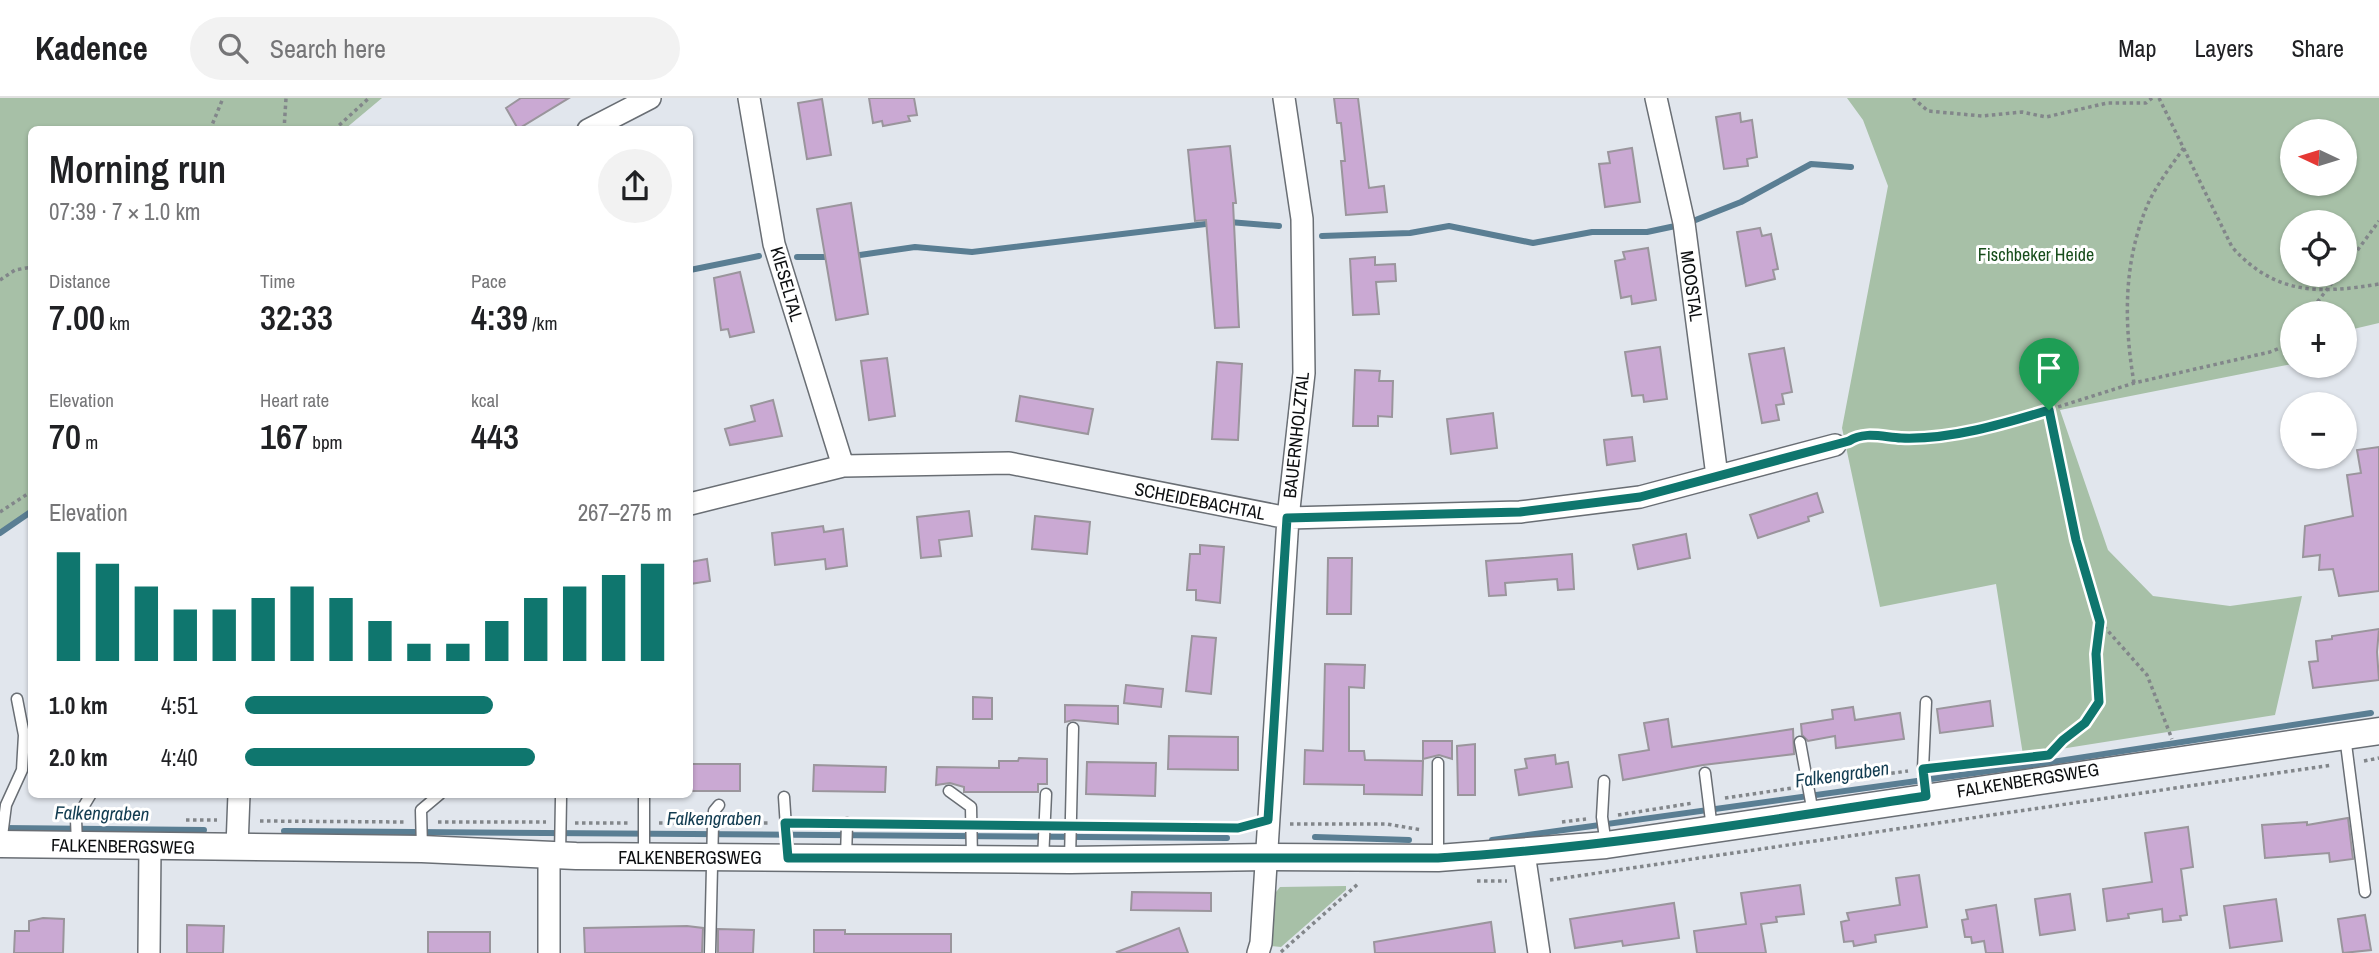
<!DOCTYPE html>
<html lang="en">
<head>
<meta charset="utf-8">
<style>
  body { margin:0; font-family:"Archivo Narrow",sans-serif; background:#f2f2f2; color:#202124; height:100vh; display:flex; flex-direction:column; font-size:26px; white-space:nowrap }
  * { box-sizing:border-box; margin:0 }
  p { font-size:23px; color:#757577 }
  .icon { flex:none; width:38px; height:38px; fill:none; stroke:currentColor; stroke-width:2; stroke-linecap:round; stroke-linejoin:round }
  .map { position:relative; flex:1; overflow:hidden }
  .side { position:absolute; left:28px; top:28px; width:665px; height:672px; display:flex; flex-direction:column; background:#fff; border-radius:10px; box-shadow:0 2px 5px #0004 }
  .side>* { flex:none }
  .needle { width:46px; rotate:274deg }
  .buttons { position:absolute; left:2280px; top:21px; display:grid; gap:14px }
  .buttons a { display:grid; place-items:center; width:77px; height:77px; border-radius:50%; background:#fff; box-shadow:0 2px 5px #0004; font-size:35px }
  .pin { position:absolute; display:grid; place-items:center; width:60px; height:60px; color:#fff; margin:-72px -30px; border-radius:50% 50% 50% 0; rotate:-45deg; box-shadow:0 0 7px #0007 }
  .pin .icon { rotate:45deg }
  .round { display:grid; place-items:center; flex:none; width:74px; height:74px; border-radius:37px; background:#f2f2f2 }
  .overview { display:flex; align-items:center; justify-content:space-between; height:119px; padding:0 21px }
  h1 { font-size:38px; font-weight:600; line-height:52px }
  .metrics { display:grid; grid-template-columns:repeat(3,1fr); gap:10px; height:119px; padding:7px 21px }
  .metrics div { display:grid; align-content:center }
  .metrics b { font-size:35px; font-weight:600 }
  .metrics small { font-size:19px; font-weight:400 }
  .metrics p { font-size:19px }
  .chart { height:196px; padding:14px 21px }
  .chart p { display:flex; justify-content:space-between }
  .chart svg { width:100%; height:126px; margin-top:7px; stroke:#0f766e; stroke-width:6 }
  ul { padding:0 21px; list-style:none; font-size:23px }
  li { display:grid; grid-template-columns:112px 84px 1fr; align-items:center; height:52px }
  li i { height:18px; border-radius:9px; background:#0f766e }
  header { display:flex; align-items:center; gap:42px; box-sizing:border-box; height:98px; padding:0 35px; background:#fff; border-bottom:2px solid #e0e0e0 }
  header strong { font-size:33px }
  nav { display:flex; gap:38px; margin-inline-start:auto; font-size:24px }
  .search { width:490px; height:63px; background:#f2f2f2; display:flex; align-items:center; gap:18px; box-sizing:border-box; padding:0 24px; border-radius:38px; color:#757577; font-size:26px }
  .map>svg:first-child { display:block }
  .green { fill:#a7c0a7; fill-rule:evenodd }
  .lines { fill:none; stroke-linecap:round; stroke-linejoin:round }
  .stream { stroke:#5a7e93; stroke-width:6 }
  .building { fill:#caa9d3; stroke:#9a959c; stroke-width:2 }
  .service-casing { stroke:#696e74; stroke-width:13 }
  .minor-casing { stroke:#696e74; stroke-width:24 }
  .tertiary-casing { stroke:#696e74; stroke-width:29 }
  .path { stroke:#82868a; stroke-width:3.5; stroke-dasharray:3.5 3.5; stroke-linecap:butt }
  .service { stroke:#fff; stroke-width:10 }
  .minor { stroke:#fff; stroke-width:21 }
  .tertiary { stroke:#fff; stroke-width:26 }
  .route-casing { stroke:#fff; stroke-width:14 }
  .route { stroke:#0f766e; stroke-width:9 }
  .labels { text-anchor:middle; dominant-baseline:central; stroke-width:6; stroke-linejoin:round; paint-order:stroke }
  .park-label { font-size:18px; fill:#174d1b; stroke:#fff }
  .street-label { font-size:18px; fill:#0c0e10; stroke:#fff }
  .water-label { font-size:19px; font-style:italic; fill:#123c51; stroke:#fff }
</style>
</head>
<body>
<header>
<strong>Kadence</strong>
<div class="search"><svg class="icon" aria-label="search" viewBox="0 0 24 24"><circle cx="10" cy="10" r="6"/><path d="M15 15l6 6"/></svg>Search here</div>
<nav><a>Map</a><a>Layers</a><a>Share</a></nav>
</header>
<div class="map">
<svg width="2379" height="855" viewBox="0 0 2379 855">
  <rect width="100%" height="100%" fill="#e1e6ed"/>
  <!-- green -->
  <path class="green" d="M0,0H382L345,31L32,32L31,410L0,436Z
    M1847,0H2379V225L2345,233V215H2292V266L2060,312L2108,452L2153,498L2230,508L2302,498L2275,617L2023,657L1996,486L1880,509L1842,330L1888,88L1863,22ZM2345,33V86H2292V33ZM2345,124V177H2292V124Z
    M1346,788V792L1281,849L1271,848L1276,794L1280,789Z"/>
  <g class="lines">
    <!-- stream -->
    <path class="stream" d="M1229,124L1279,128
      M1688,125L1741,104L1811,66L1851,69
      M1322,138L1410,135L1449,128L1533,145L1592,134H1647L1680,127
      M853,158L915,149L972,154L1214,125
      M797,159H832
      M690,172L759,158
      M0,435L32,413
      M3,730L204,732
      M284,733L1227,740
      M1315,739L1409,742
      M1492,742L2025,668L2371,615"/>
  </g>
  <!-- building -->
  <path class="building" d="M521,0H569L518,31L506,10Z
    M869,0H914L917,17L908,18L910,23L883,28L882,23L873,25Z
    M1334,0H1358L1369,90L1384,88L1387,114L1346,117L1341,63H1345L1341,25H1337Z
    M822,1L831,57L807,61L798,5Z
    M1740,15L1741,24L1752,22L1757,59L1747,61L1748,68L1724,71L1716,19Z
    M1230,48L1236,105H1233L1239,229L1215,230L1206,122L1195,123L1188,52Z
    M1632,50L1640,104L1605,109L1599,66L1610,65L1608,54Z
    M851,105L868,216L836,222L817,111Z
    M1760,130L1762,138L1771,136L1778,171L1773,172L1775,181L1746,188L1737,134Z
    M1648,150L1656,202L1632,206L1631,198L1621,200L1615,163L1625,161L1623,154Z
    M1375,159V167L1395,166L1396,183L1376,184L1379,216L1353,217L1350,161Z
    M740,174L754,234L730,239L728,231L721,232L714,180Z
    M1660,249L1667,301L1644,304L1643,297L1632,298L1625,254Z
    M1784,250L1792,294L1782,296L1784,306L1776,307L1779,322L1762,325L1749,256Z
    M887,260L895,318L869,322L861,263Z
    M1217,264L1242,266L1238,342L1212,341Z
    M1355,272L1380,273L1379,283H1393L1392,319L1378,318V328H1353Z
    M1020,298L1093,311L1088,336L1016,323Z
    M773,302L782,338L730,347L725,331L755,323L751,308Z
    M1493,315L1497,350L1451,356L1447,321Z
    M1632,339L1635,363L1607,367L1604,342Z
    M2379,349V493L2339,498L2333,471L2319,472L2320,457L2303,459L2305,428L2353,418L2347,377L2361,375L2357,352Z
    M1817,395L1823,414L1808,419L1809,423L1758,440L1750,417Z
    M969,413L972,438L939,442L941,458L921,460L917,419Z
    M1035,418L1090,424L1087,456L1032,451Z
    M823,428L824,434L843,431L847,468L826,471L825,461L775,467L772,435Z
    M1686,436L1690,460L1638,471L1633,447Z
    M1200,447L1224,449L1220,505L1196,502V492H1187L1190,456H1200Z
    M1572,456L1574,491L1558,492L1557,481L1505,485L1506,497L1489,498L1486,463Z
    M1328,460H1352L1351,516H1327Z
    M707,461L710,483L690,486V464Z
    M2379,531L2377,554L2379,582L2313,590L2309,564L2318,563L2316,543L2332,541V538Z
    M1192,538L1216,540L1211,596L1186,593Z
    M1325,566L1365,567L1364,590L1349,589V653H1364L1365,662L1423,663L1422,697L1364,696V687L1304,686L1305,652L1323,653Z
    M1126,587L1163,591L1161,609L1124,605Z
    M973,599L992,600V621H973Z
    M1990,603L1993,628L1940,635L1937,611Z
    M1065,607L1118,608V626L1074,622L1065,624Z
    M1853,609L1855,622L1900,615L1904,641L1836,650L1835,638L1808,643L1802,637L1801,626L1833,621L1832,612Z
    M1668,621L1672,649L1793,631L1794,656L1703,667L1623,682L1619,657L1649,652L1644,625Z
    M1169,638L1238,639V672L1168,671Z
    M1423,643H1452V661L1439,657L1423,661Z
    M1475,646V697H1458L1457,648Z
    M1555,657L1556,666L1568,664L1572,689L1519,697L1515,672L1527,670L1525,661Z
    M1019,660L1047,661V686H1038V694H964V689L950,685L936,687L937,669L999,670V663H1018Z
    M1087,664L1156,665L1155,698L1086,696Z
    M690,666H740V693H690Z
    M814,667L886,669L885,694L813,693Z
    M2348,720L2353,761L2330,764L2329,755L2265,760L2262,727L2307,724V727Z
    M2188,729L2193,769L2181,771L2187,817L2180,818L2181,822L2163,824L2162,811L2128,816L2129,820L2107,823L2103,791L2152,784L2145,735Z
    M1919,777L1927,829L1875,837L1876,844L1854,848L1853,843L1844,844L1841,824L1849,822L1847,815L1900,807L1896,780Z
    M1800,787L1804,816L1776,819L1777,824L1761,826L1766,855H1697L1694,833L1746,826L1741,795Z
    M1132,794L1211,795V813L1131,812Z
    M2070,796L2075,832L2040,837L2035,801Z
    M2276,801L2282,843L2230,850L2224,808Z
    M1674,805L1679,840L1623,848L1622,843L1575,850L1570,821Z
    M1996,807L2003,855H1986L1984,843L1972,845L1971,839H1965L1962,822L1968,821L1966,812Z
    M2365,817L2371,852L2343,855L2338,821Z
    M43,820L64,821L63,855H14L15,833H29V823Z
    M1491,824L1495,855H1375L1374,844Z
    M187,827L224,828L223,855H187Z
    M687,828L703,830L702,855H585L584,830Z
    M1179,830L1188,855H1118L1117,854Z
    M718,831L754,832L753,855H718Z
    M814,832H845V836H951V855H814Z
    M428,834H490V855H428Z"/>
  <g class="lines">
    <defs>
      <path id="service" d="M1926,604L1923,671L1926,698
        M2345,638L2365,794
        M1800,644L1813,715
        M1438,665V760
        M1705,675L1712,731
        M1604,683L1602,719L1606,747
        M949,693L971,709L972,761
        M644,696V759
        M784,699L788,760
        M1,746L6,707L22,672L24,637L17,601
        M77,747L76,721L91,696
        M422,751L421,712L440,696
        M560,758L561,700
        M846,760L847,725
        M1043,762L1046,696
        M1070,762L1073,630
        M710,855L713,725L714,713L719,707"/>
      <path id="minor" d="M749,0L774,146L843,368
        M1656,0L1684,125L1717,378
        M588,32L650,0
        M690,406L843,368L1009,365L1288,420L1520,414L1640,399L1835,347
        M237,749L239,696
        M1524,755L1539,855
        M149,855L150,748
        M549,855V757
        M1258,855L1261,845L1288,420L1304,275L1302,121L1284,0"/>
      <path id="tertiary" d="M0,746L422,751L576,758L1070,762L1267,759L1438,760L1606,747L2379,633"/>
    </defs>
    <!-- service casing -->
    <use href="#service" class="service-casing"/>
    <!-- minor casing -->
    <use href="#minor" class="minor-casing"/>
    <!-- tertiary casing -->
    <use href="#tertiary" class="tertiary-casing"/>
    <!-- path -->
    <path class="path" d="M1913,0L1928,13L1982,18L2022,14L2046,19L2107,5H2146L2152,0
      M2159,0L2232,149C2275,197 2319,196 2379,186
      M210,32L223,0
      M284,32L286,0
      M334,32L369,0
      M2345,169L2379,123
      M0,182L15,172L32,169
      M2309,215L2338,177
      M2134,285C2124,225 2123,166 2147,108C2156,87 2172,67 2185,48
      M2049,312L2076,442L2100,524L2147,577L2172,641
      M1853,340L1863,336L1911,341L1933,339L2010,324L2134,285L2270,254L2285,248L2292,239
      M0,414L32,393
      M2052,656L2063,642L2085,625L2099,604L2096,556L2099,526
      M2364,663L2379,660
      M1940,669L2013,659L2014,665
      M1822,685L1908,673
      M1725,700L1793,690
      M1618,717L1693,705
      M186,722H217
      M260,723L406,724
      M438,724H546
      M1562,724L1586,721
      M575,725H630
      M659,725H696
      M729,725H770
      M802,725H833
      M862,725H955
      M988,725L1029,726
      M1290,726H1387L1422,732
      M1086,728L1238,730L1249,727
      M1550,782L2332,667
      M1477,783H1507
      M1281,854L1359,785"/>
    <!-- service -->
    <use href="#service" class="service"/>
    <!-- minor -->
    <use href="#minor" class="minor"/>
    <!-- tertiary -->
    <use href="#tertiary" class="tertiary"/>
  </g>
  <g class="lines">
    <defs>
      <path id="route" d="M2049,312L2076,442L2100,524L2096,556L2099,604L2085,625L2063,642L2049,657L1923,671L1926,698C1764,723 1602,750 1438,760H788L785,725L1238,730L1268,722L1287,420L1520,414L1640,399L1849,343C1864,333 1883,339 1901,340C1950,342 2003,326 2049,312Z"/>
    </defs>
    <!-- route casing -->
    <use href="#route" class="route-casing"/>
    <!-- route -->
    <use href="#route" class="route"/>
  </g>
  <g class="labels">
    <!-- park labels -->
    <g class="park-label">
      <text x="2036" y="156">Fischbeker Heide</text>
    </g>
    <!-- street labels -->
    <g class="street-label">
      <text transform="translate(787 186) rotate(74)">KIESELTAL</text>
      <text transform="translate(1692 188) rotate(82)">MOOSTAL</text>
      <text transform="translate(1296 337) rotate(-84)">BAUERNHOLZTAL</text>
      <text transform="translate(1200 403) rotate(11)">SCHEIDEBACHTAL</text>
      <text transform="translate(2028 682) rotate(-9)">FALKENBERGSWEG</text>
      <text transform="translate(123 748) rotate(1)">FALKENBERGSWEG</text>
      <text x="690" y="759">FALKENBERGSWEG</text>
    </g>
    <!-- water labels -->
    <g class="water-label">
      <text transform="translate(1842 676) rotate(-8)">Falkengraben</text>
      <text transform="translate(102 715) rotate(1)">Falkengraben</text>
      <text x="714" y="720">Falkengraben</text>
    </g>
  </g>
</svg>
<div class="buttons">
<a><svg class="needle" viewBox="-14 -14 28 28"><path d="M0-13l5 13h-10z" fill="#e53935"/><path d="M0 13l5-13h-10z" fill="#757577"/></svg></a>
<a><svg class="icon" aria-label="locate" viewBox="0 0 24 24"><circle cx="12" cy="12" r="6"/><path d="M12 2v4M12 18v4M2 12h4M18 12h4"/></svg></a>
<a>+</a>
<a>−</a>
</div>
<div class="pin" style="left:2049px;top:312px;background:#1e9e55"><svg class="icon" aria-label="arrive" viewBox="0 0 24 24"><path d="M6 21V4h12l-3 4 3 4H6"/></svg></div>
<section class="side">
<div class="overview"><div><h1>Morning run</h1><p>07:39 · 7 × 1.0 km</p></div><a class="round"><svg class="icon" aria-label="share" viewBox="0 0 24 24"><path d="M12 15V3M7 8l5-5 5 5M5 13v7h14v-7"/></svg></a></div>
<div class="metrics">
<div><p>Distance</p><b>7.00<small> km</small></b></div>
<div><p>Time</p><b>32:33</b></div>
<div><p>Pace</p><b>4:39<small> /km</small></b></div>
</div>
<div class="metrics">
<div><p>Elevation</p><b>70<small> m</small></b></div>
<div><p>Heart rate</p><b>167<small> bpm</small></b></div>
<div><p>kcal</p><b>443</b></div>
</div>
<div class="chart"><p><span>Elevation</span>267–275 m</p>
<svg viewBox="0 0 160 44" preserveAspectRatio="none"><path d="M5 44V6M15 44V10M25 44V18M35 44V26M45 44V26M55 44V22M65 44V18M75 44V22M85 44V30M95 44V38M105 44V38M115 44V30M125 44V22M135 44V18M145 44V14M155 44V10"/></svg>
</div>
<ul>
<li><b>1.0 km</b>4:51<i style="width:58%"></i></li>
<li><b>2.0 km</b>4:40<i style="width:68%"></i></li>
</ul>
</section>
</div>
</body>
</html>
